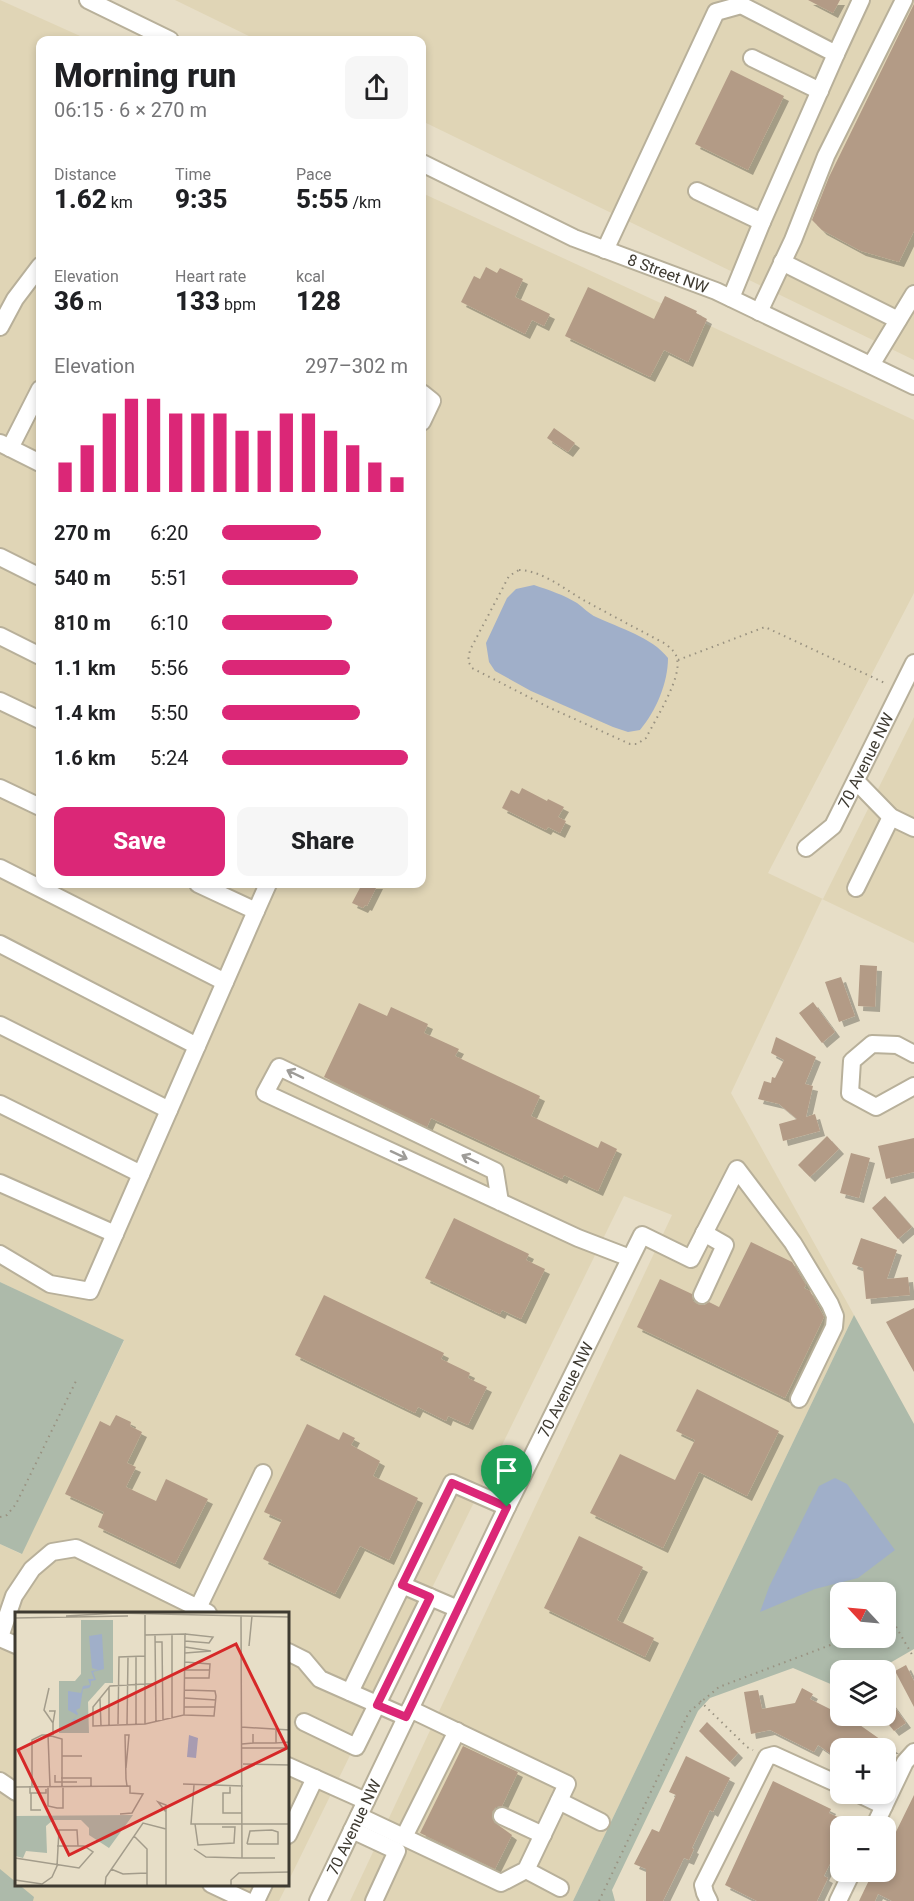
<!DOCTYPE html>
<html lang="en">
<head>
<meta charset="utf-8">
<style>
  body { margin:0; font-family:Roboto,sans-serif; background:#f6f6f6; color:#202124; height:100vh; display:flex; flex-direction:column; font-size:22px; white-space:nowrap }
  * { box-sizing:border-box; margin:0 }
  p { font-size:20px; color:#757577 }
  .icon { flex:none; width:33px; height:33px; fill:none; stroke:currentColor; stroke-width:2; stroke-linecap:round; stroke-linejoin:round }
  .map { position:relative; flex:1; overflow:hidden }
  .side { position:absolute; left:36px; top:36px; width:390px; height:852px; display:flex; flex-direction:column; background:#fff; border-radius:12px; box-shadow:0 3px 9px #0003 }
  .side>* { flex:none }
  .needle { width:39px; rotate:296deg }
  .controls { position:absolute; left:830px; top:1582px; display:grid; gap:12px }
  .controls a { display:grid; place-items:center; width:66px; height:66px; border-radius:12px; background:#fff; box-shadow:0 3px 9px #0003; font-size:30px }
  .pin { position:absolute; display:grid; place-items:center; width:51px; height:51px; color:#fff; margin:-62px -26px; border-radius:50% 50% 50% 0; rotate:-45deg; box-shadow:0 0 6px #0007 }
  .pin .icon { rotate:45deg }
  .round { display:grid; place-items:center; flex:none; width:63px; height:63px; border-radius:12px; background:#f6f6f6 }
  .head { display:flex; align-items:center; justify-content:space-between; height:102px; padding:0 18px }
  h1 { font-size:33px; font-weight:800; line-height:45px }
  .figures { display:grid; grid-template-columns:repeat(3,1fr); gap:9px; height:102px; padding:6px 18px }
  .figures div { display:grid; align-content:center }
  .figures b { font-size:26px; font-weight:800 }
  .figures small { font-size:16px; font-weight:400 }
  .figures p { font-size:16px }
  .chart { height:168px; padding:12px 18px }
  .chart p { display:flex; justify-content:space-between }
  .chart svg { width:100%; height:108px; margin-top:6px; stroke:#db2777; stroke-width:6 }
  .cta { display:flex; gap:12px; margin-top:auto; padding:12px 18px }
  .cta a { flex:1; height:69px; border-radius:12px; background:#db2777; color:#fff; font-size:24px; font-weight:800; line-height:69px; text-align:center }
  .cta a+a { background:#f6f6f6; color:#202124 }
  ul { padding:0 18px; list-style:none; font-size:20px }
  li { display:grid; grid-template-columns:96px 72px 1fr; align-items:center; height:45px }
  li i { height:15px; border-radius:8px; background:#db2777 }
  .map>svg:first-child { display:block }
  .built { fill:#e0d5b6 }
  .green { fill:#adbaaa; fill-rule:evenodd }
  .water { fill:#a0afc9 }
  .building { fill:#b39b86; filter:url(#shadow) }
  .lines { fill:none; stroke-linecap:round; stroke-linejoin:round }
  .minor-casing { stroke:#b8b09a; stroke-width:20 }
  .path { stroke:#999281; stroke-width:2; stroke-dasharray:1.5 4.5; stroke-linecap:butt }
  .minor { stroke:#fff; stroke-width:16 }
  .oneway { stroke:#9e9c98 }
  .route-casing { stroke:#fff; stroke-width:12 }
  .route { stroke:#db2777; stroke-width:8 }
  .labels { text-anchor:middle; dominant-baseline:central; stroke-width:4.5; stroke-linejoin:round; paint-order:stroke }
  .street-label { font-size:16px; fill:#3e3a31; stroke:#fff }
  .inset-road { fill:none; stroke:#a39c8b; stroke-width:1.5 }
  .view { fill:#d62828; fill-opacity:0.15; stroke:#d62828; stroke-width:3 }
  .inset-edge { fill:none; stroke:#3e3a31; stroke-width:3 }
</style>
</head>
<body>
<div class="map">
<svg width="914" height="1901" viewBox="0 0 914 1901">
  <defs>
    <filter id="shadow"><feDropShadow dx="5" dy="5" stdDeviation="0" flood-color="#0004"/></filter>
  </defs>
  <rect width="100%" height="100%" fill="#e7dec7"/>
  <!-- built -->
  <path class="built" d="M0,0L89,40H40V884H422V193L914,420V593L768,873L823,899L914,717V943L822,899L731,1093L854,1315L573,1901H350L672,1215L624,1196L288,1882V1613H16V1884L287,1885L279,1901H0V1544L21,1554L124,1341L0,1282Z
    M175,0H914V360L422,121V40H257Z"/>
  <!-- green -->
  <path class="green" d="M0,1282L124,1340L22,1554L0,1544Z
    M854,1315L914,1424V1649L876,1671H840V1688L793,1668L710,1698L698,1711L612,1890L615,1901H573ZM840,1593H885V1638H840Z
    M0,1869L34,1897L33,1901H0Z"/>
  <!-- water -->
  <path class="water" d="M534,585C549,590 564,595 577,603C583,607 589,614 596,617C619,628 652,637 668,658C668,683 656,711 640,730L628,732L613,727L531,691L495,671L489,662L486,643L507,598L516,589Z
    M835,1478L847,1484L895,1550L858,1578L815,1589L760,1612L769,1587L819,1486Z"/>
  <!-- building -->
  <path class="building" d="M808,0H840L833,13Z
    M914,4V231L899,262L861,251L822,230L812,220L829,177Z
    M731,70L784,96L748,170L695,144Z
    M486,267L497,273L500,268L523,279L515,297L550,314L544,326L532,320L525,334L461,302L474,276L480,279Z
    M588,287L654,319L665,296L697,311L696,313L707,319L688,362L664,350L650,377L565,336Z
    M554,428L575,443L568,452L547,438Z
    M522,788L547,801L548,799L564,807L558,817L566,821L560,833L548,827L546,830L502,808L511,790L519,794Z
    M362,884H378L367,906L365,905L363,908L352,903Z
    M860,965L877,966L875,1007L858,1006Z
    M841,977L855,1016L839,1022L825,982Z
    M813,1002L835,1032L822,1043L799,1013Z
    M359,1003L387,1016L391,1007L428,1024L424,1033L459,1049L455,1056L540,1096L531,1116L598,1148L601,1141L617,1149L598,1191L564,1175L562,1179L431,1118L427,1127L324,1077Z
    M776,1037L816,1057L805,1084L813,1086L806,1117L815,1114L820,1131L783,1141L779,1124L797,1119L779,1104L758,1099L764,1081L771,1083L772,1077L775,1078L784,1060L771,1053Z
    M827,1136L839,1149L810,1177L798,1165Z
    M914,1138V1172L886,1179L878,1146Z
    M851,1153L870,1158L859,1198L840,1193Z
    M885,1196L912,1227L898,1239L872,1208Z
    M454,1218L529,1254L526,1260L545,1269L521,1319L502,1310L500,1314L425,1278Z
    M861,1238L897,1250L887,1279L908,1277L910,1295L866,1299L863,1268L852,1264Z
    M751,1242L792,1262L806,1285L804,1288L810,1291L824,1317L785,1398L637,1327L660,1279L692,1294L693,1301L697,1304L704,1305L709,1302L719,1307Z
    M324,1295L444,1353L441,1359L470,1373L468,1378L487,1387L468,1425L448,1416L446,1421L418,1407L415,1413L295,1355Z
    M914,1308V1372L886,1322Z
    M697,1389L779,1431L747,1496L699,1472L663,1548L590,1513L620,1454L675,1480L695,1440L676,1431Z
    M116,1415L131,1422L130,1426L142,1432L127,1463L136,1467L126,1487L156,1501L166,1479L208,1499L175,1564L98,1527L104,1512L65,1494L100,1421L110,1426Z
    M307,1424L339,1440L343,1432L355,1438L351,1445L380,1461L373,1476L418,1498L389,1560L360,1546L335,1594L263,1559L282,1520L264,1512Z
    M579,1536L643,1567L617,1620L654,1638L645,1657L544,1608Z
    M906,1665L914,1681V1707L895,1671Z
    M802,1688L813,1694L810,1699L840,1714V1716H847L894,1749H840V1760L818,1745L814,1752L770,1730L751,1734L744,1692L758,1690L762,1709L795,1703Z
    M885,1694L906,1723L894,1731L885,1720Z
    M707,1722L738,1753L730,1762L699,1731Z
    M463,1746L518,1772L502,1806L496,1807L492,1812L494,1822L512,1835L495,1869L420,1833Z
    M686,1756L730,1778L713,1812L710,1810L692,1848L694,1849L689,1860L684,1858L663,1901H646V1869L634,1864L652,1829L659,1832L676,1795L669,1792Z
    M773,1781L831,1809L829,1813L840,1818V1843L824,1876L828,1878L817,1901H757L725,1885Z
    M914,1795V1901H892L878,1894L875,1901H859L873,1872H885V1847L888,1841L891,1842Z"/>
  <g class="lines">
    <defs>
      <g id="minor">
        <path d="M88,0L170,40"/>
        <path d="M752,58L820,91"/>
        <path id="s1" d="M422,163L574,238L716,291L914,386"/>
        <path d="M697,191L762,222L731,298"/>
        <path d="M762,222L836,54"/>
        <path d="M605,250L716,12L741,5L836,54L861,0"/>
        <path d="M782,262L898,320"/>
        <path d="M759,312L793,240L826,156L904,0"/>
        <path d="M0,327L15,299L40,266"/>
        <path d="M871,365L914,294"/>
        <path d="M422,393L432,401L422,422"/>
        <path d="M0,443L40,463"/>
        <path d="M10,448L40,389"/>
        <path d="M0,557L40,577"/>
        <path d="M0,636L40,656"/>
        <path d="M0,701L40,720"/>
        <path d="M856,781L891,817L914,828"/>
        <path d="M0,788L40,807"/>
        <path id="s2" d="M806,848L833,826L914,663"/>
        <path d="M0,868L225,982"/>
        <path d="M856,888L891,817"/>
        <path d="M256,911L268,884"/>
        <path d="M0,944L197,1046"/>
        <path d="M0,1025L169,1110"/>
        <path d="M914,1054L897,1045L872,1044L852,1061L850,1093L876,1107L914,1086"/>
        <path d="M0,1104L141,1174"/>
        <path d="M0,1183L115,1234"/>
        <path d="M500,1202L495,1171L279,1067L265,1093L578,1238L630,1258"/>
        <path d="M0,1254L50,1284L90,1291L256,911L198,884"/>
        <path d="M702,1295L725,1245L704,1233"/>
        <path d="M402,1585L458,1609"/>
        <path d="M198,1608L263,1473"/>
        <path d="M0,1637L14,1596L32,1569L52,1552L76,1548L208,1613"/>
        <path d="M0,1638L16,1645"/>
        <path d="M288,1652L304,1660L320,1679L406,1717"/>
        <path d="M350,1692L452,1483L507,1507"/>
        <path d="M304,1722L356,1747L430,1597"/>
        <path d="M288,1766L366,1801"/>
        <path d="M0,1781L16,1792"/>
        <path d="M859,1794L884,1806"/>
        <path d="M559,1801L601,1822"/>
        <path d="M359,1816L501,1883L526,1870L567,1784L410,1709"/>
        <path d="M502,1816L543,1835"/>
        <path d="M874,1827L905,1762L914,1752"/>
        <path d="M352,1830L397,1851L374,1901"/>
        <path d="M288,1835L315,1778"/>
        <path d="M404,1837L457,1731"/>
        <path d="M526,1870L560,1888"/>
        <path d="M211,1884L247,1901"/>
        <path d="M256,1901L264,1884"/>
        <path id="s3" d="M318,1901L507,1507L642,1235L691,1259L737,1169L793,1243L830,1304L835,1316L834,1327L799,1399"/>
        <path d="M709,1901L705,1893L703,1885L767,1757L774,1755L840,1785"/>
        <path d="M838,1901L852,1872"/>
      </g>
    </defs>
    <!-- minor casing -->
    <use href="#minor" class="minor-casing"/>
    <!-- path -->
    <path class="path" d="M519,570C544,571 565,590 587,602C613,616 639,630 666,644C671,649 676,652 677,659C682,678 655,720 646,738L637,744H630L548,707L472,668L468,661L470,650L509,576Z
      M678,660L765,627L887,684
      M0,1517L7,1515L16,1504L77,1379
      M885,1625H895L914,1658
      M700,1701L747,1747L753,1750
      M599,1901L689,1712L719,1687L849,1638"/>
    <!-- minor -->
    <use href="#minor" class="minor"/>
  </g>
  <!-- one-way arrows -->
  <defs><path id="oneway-shaft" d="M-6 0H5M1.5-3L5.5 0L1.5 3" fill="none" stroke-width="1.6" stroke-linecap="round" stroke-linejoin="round" transform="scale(1.5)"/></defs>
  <g class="oneway">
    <use href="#oneway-shaft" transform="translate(295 1074) rotate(-154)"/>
    <use href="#oneway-shaft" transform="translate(399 1155) rotate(25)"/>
    <use href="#oneway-shaft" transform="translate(470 1159) rotate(-154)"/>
  </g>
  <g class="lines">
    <defs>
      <path id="route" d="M452,1483L507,1507L406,1717L377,1705L430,1597L402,1585Z"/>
    </defs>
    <!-- route casing -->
    <use href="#route" class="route-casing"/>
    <!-- route -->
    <use href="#route" class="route"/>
  </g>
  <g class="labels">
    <!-- street labels -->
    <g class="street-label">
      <text stroke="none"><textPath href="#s1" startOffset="270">8 Street NW</textPath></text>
      <text stroke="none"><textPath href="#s2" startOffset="108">70 Avenue NW</textPath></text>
      <text stroke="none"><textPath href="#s3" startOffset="568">70 Avenue NW</textPath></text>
      <text stroke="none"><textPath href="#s3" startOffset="82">70 Avenue NW</textPath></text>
    </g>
  </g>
  <!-- overview -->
  <g transform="translate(15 1612)">
    <rect width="274" height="274" fill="#e7dec7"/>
    <path d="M66,8H98V71H90L73,90L74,121H44V69H60L66,62ZM118,203L94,236L74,223V216L66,208H38L31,214L32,241L11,239L8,246L0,244V204Z" fill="#adbaaa"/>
    <path d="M87,22L89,57L78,60L81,68L76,69V73L74,76L68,77L65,96L61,98L63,102L59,107L64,108L56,110L62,103L53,98V79L66,81L68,74L75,73L73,67H79L76,59L83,58L77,56L74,24ZM174,123L183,126L181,146L172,145Z" fill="#a0afc9"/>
    <path class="inset-road" d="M130,3V112L78,114V95L95,74L130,72H140M51,4L102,1L275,5M0,6L113,4M157,22V106M130,23L170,22L169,103L130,112M140,23L141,110M170,29L194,31L198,25L170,22M140,30H147L148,108M234,34L237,4M170,41L196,39L170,35M170,58H194M170,66H194L195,52L170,50M34,76L29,98L38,111V123M170,86L201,88M85,87L86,114M169,95H200M34,99H40L38,111M169,103L199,104L201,84L200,79L170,78M103,112L104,45L130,44M121,112V45M112,113L113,45M94,114V75M226,115L275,118M261,117V131L275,130M33,123L47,127V174M238,131H261M227,132L238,131V122M227,136H275M47,144H67M228,152L275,153M111,156L114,123H110L111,167L112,174M40,163V170H62M46,166H76V174M168,172L228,174M179,173L176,212H220M15,174V181H31V177M17,174V128L27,123H33L35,174M33,174V194L42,196H48V174M215,174V181H208V201H227M0,175L115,174V181L128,182L117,201L105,202M16,181V198H26M151,200L143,190L151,193V274M180,212L183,233L219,231L220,215H207M220,212H275M119,224L132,237V274M232,232H263V220L257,218M232,232L235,219L257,218M179,237L191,245L227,246L226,4M0,246L64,256L78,240L69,234H42M227,246H260M96,257L108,262L132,261M0,268L27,272L37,265L42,254L44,218H62L63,234M90,274L91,265L128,211L151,217M216,274V268L224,261L275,260"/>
    <path class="view" d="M221,32L272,136L54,243L3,138Z"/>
    <rect width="274" height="274" class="inset-edge"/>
  </g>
</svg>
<div class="controls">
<a><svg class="needle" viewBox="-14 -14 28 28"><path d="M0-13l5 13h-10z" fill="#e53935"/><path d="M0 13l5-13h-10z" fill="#757577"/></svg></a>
<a><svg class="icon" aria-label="layers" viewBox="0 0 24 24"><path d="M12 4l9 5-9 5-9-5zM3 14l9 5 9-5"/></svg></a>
<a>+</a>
<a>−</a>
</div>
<div class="pin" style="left:507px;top:1507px;background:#1e9e55"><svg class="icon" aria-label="arrive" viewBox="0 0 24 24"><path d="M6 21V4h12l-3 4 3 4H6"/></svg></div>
<section class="side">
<div class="head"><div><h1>Morning run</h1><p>06:15 · 6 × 270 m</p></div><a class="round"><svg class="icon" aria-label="share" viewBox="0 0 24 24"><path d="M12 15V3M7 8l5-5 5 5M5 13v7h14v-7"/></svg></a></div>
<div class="figures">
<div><p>Distance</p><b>1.62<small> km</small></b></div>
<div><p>Time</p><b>9:35</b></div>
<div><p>Pace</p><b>5:55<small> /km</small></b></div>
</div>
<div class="figures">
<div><p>Elevation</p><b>36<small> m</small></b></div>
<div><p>Heart rate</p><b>133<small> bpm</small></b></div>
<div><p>kcal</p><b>128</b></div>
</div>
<div class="chart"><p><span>Elevation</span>297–302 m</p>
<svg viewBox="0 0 160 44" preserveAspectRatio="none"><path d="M5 44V32M15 44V25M25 44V12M35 44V6M45 44V6M55 44V12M65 44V12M75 44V12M85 44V19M95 44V19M105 44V12M115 44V12M125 44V19M135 44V25M145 44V32M155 44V38"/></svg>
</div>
<ul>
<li><b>270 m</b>6:20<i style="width:53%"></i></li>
<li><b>540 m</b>5:51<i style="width:73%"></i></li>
<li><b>810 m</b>6:10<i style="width:59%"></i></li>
<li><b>1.1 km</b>5:56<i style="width:69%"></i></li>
<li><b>1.4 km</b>5:50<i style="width:74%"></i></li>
<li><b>1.6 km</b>5:24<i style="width:100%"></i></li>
</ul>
<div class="cta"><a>Save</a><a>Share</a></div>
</section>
</div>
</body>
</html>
